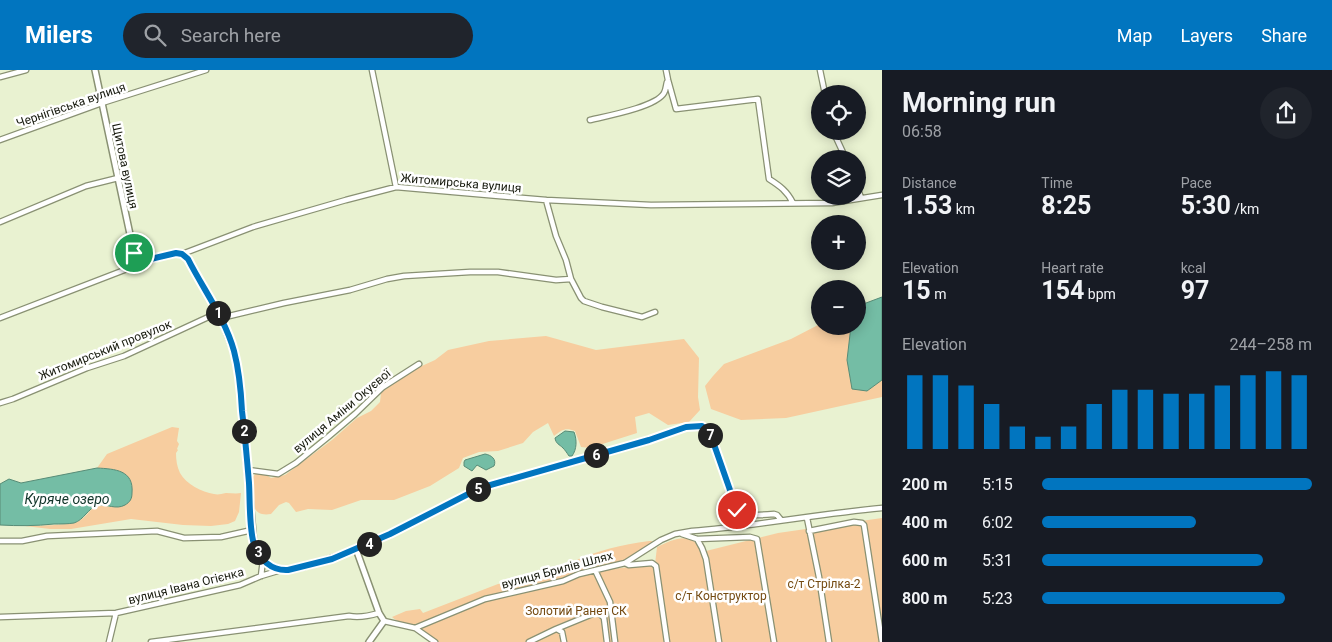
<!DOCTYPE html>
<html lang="en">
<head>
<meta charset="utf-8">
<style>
  body { margin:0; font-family:Roboto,sans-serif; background:#20242c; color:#f1f3f6; height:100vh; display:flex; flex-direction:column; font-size:19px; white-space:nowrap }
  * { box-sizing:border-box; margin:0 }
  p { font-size:16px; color:#9ea1a6 }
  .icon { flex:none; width:28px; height:28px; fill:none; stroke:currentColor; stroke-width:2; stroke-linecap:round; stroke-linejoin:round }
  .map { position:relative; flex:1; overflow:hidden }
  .sheet { display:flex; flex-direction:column; background:#171b24; width:450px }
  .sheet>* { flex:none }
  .buttons { position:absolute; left:811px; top:15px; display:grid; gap:10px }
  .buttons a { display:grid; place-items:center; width:55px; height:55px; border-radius:50%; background:#171b24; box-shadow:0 2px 12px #0003; font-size:25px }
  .pin { position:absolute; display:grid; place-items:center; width:42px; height:42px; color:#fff; margin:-21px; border:2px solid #fff; border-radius:50%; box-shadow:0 1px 5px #0007 }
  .km { position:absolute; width:25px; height:25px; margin:-12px; border-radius:50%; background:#222; color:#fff; font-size:14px; line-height:25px; text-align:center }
  .round { display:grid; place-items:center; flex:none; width:52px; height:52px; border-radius:26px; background:#20242c }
  .overview { display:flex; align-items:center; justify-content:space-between; height:85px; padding:0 20px }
  h1 { font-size:28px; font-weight:700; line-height:38px }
  .metrics { display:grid; grid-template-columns:repeat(3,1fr); gap:8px; height:85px; padding:5px 20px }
  .metrics div { display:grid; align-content:center }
  .metrics b { font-size:25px; font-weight:700 }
  .metrics small { font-size:14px; font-weight:400 }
  .metrics p { font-size:14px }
  .chart { height:140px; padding:10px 20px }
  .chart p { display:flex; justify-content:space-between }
  .chart svg { width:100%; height:90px; margin-top:5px; stroke:#0175bf; stroke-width:6 }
  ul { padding:0 20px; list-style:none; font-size:16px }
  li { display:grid; grid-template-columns:80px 60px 1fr; align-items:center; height:38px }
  li i { height:12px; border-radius:6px; background:#0175bf }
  header { display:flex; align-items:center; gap:30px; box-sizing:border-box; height:70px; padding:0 25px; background:#0175bf; color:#fff }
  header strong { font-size:24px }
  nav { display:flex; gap:28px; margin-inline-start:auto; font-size:18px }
  .search { width:350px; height:45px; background:#20242c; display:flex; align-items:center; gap:12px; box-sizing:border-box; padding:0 18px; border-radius:28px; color:#9ea1a6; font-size:19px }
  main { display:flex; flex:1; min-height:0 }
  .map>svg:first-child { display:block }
  .green { fill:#f7cd9f }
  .water { fill:#74bda5; stroke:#588c77 }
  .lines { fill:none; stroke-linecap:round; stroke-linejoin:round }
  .minor-casing { stroke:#899173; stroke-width:7 }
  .tertiary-casing { stroke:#899173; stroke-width:8 }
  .minor { stroke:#fff; stroke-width:4.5 }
  .tertiary { stroke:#fff; stroke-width:5 }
  .route-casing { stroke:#fff; stroke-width:10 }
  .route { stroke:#0175bf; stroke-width:6 }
  .labels { text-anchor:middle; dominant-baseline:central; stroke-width:5; stroke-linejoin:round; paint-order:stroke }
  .street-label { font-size:12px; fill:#16190d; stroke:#fff }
  .park-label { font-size:12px; fill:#744a11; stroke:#fff }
  .water-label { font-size:14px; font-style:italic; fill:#113429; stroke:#fff }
</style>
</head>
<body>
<header>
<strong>Milers</strong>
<div class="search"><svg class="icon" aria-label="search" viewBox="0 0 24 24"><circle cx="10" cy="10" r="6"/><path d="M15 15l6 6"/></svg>Search here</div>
<nav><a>Map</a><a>Layers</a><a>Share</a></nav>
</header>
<main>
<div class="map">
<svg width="882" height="572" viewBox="0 0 882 572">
  <rect width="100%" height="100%" fill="#e9f2d1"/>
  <!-- green -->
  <path class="green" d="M820,254V256H851L847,290L867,321L882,310V327L786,348L741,350L711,339L705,316L713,306L724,294L791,269Z
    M546,266L596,280L684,269L699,288L698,327L700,340L689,352L668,355L649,343L635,347L637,363L590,378L581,377L575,361C565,357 562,360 554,366L548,353L533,362L523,373L498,381L479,382L463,388L459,398L430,416L394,430H361L332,440L308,439L296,442L289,433L286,432L279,435L271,444C248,448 253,425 252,409C256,399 264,403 271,408L285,405L332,370L357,348L371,341L380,332L381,323L394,311L413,300L435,290L448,280L489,271Z
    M172,357L179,358L177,371L179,374L177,379L178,380L176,383C176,390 177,397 180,403C186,414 202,422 214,424C218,425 221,424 226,423C231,423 236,424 241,423L239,442L235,451L228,454L211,456L183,455L131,449L71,459H50L25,456C36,456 69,455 77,452C93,444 88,432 110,437L113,399L97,398L107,384Z
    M882,448V572H436L421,561V558L424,556L486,530L570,510L603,500L655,494L657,477C673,469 693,460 702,482L778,463Z
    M649,471H652L653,473L623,491L581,503L570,497V494L572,492C598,480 621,475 649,471Z
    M565,498L576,502V504C557,513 536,514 516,519C483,528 451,540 420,553C409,556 400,554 392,547L406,541L420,539L423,543L498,514L540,505L558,499Z"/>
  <!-- water -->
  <path class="water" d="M882,227V310L867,321L852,319L847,290L851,256H858V236Z
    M565,361L574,362C577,370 577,379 572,386H569C567,383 565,380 563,378C559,374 556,374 555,368Z
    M485,384C491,385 497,389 494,396L486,400L477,395L472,401L464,396V392L465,390Z
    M97,398C115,399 134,400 132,423C132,429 130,432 125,435C116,440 107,434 98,435C88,438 84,450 74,453C68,454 60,454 54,454C36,456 18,456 0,455V414L9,409L21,413Z"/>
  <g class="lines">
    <defs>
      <path id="minor" d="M372,0L396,117
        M666,0L668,10L676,39L758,29L769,109C780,116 787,121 793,133
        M820,0L825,24
        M0,7L26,0
        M590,50C607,46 656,37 664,23C666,20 666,15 667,12
        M833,61L846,89
        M0,70L102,33L206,0
        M858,119L861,128
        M546,130L556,166L566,190L571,209L581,228L584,231L602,237L642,247L655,242
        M0,152L86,116L118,108
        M182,184L253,157L346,130L396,117L546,130L651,135L832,133L882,125
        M0,248L127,199L143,191
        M221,248L284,233L350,220L387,209L404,206L470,202H498L556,210L571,209
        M0,333L13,329L87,298L124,286L217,243
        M248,400L278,404L296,393L328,367L355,344L383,317L419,294
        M726,410C738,446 734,447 774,444L777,445L781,450
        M726,411L732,426
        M807,448L819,507L829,572
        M809,461L854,452L862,453L864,455L882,572
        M682,464L697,469L750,467L757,469L774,572
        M697,469L702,478L706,489L719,572
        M0,471H22L47,466L157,461L184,468L221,467L252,460
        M356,479L390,464L480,418L649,370L686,357L702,356L708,361L712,367L728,412
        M625,493L629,495L652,493L656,496L667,572
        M595,500L610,532L615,572
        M261,506L263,490
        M0,547L116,543L240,515L261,506L281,500
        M384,551L415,558L485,529L563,511L579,504L625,493L661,470L675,464L692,461C755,456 818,444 882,438
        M415,558L435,572
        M557,559L562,562L564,572
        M109,572L116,543
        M151,572L349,546C359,548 369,546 379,543
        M529,572L556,559L595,543H599L604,548L607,572"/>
      <path id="tertiary" d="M95,0L134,183L137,188L143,191L176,183L182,184L188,189L221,248L234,281L239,304L254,475C259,484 263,494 274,498C290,505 339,486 356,479L379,543L384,551L369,572"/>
    </defs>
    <!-- minor casing -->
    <use href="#minor" class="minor-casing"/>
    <!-- tertiary casing -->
    <use href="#tertiary" class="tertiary-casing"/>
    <!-- minor -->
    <use href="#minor" class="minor"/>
    <!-- tertiary -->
    <use href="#tertiary" class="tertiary"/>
  </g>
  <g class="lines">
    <defs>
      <path id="route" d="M134,183L137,188L142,191L176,183L182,184L188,189C203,219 225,248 234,281C239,300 241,321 242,341C245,365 247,389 249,413C250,430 249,459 254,474C259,489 271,501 288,500L332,489L390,464L480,418L649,370L686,357L702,356L710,363L737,440"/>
    </defs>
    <!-- route casing -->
    <use href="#route" class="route-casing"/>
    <!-- route -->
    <use href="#route" class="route"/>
  </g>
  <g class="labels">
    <!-- street labels -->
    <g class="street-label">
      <text transform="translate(71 35) rotate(-19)">Чернігівська вулиця</text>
      <text transform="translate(125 96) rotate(78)">Щитова вулиця</text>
      <text transform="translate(461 113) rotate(5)">Житомирська вулиця</text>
      <text transform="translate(105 280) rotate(-22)">Житомирський провулок</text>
      <text transform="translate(342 341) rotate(-40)">вулиця Аміни Окуєвої</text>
      <text transform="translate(557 500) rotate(-15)">вулиця Брилів Шлях</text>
      <text transform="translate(186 516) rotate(-14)">вулиця Івана Огієнка</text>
    </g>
    <!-- park labels -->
    <g class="park-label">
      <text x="824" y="514">с/т Стрілка-2</text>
      <text x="721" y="526">с/т Конструктор</text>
      <text x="576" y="541">Золотий Ранет СК</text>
    </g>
    <!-- water labels -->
    <g class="water-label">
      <text x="67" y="429">Куряче озеро</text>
    </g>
  </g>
</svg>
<div class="buttons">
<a><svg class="icon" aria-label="locate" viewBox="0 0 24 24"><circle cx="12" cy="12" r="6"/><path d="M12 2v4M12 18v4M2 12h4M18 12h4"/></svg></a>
<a><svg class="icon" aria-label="layers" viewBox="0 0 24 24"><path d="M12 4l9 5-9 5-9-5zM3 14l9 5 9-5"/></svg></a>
<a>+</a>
<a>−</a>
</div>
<div class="pin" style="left:134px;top:183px;background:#1e9e55"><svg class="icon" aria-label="arrive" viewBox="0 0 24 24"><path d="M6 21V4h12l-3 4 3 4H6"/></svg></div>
<div class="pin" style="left:737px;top:440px;background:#d93025"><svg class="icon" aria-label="check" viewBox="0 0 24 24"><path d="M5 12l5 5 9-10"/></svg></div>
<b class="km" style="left:218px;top:243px">1</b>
<b class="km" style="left:244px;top:361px">2</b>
<b class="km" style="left:258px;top:482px">3</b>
<b class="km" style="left:369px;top:474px">4</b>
<b class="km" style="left:478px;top:419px">5</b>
<b class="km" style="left:596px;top:385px">6</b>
<b class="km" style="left:710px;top:365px">7</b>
</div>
<section class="sheet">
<div class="overview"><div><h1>Morning run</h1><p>06:58</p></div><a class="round"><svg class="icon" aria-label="share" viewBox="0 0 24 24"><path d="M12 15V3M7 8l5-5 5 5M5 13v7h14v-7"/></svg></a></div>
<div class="metrics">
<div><p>Distance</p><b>1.53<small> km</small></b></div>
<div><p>Time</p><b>8:25</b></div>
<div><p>Pace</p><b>5:30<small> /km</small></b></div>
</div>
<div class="metrics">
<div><p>Elevation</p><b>15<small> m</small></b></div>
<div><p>Heart rate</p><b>154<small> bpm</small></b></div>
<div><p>kcal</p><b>97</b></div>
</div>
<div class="chart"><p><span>Elevation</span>244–258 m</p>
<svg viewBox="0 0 160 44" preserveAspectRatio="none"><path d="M5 44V8M15 44V8M25 44V13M35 44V22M45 44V33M55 44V38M65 44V33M75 44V22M85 44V15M95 44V15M105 44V17M115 44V17M125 44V13M135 44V8M145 44V6M155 44V8"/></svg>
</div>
<ul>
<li><b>200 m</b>5:15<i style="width:100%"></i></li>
<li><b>400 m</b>6:02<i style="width:57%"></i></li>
<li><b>600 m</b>5:31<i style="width:82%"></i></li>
<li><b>800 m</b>5:23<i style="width:90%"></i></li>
</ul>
</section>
</main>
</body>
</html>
